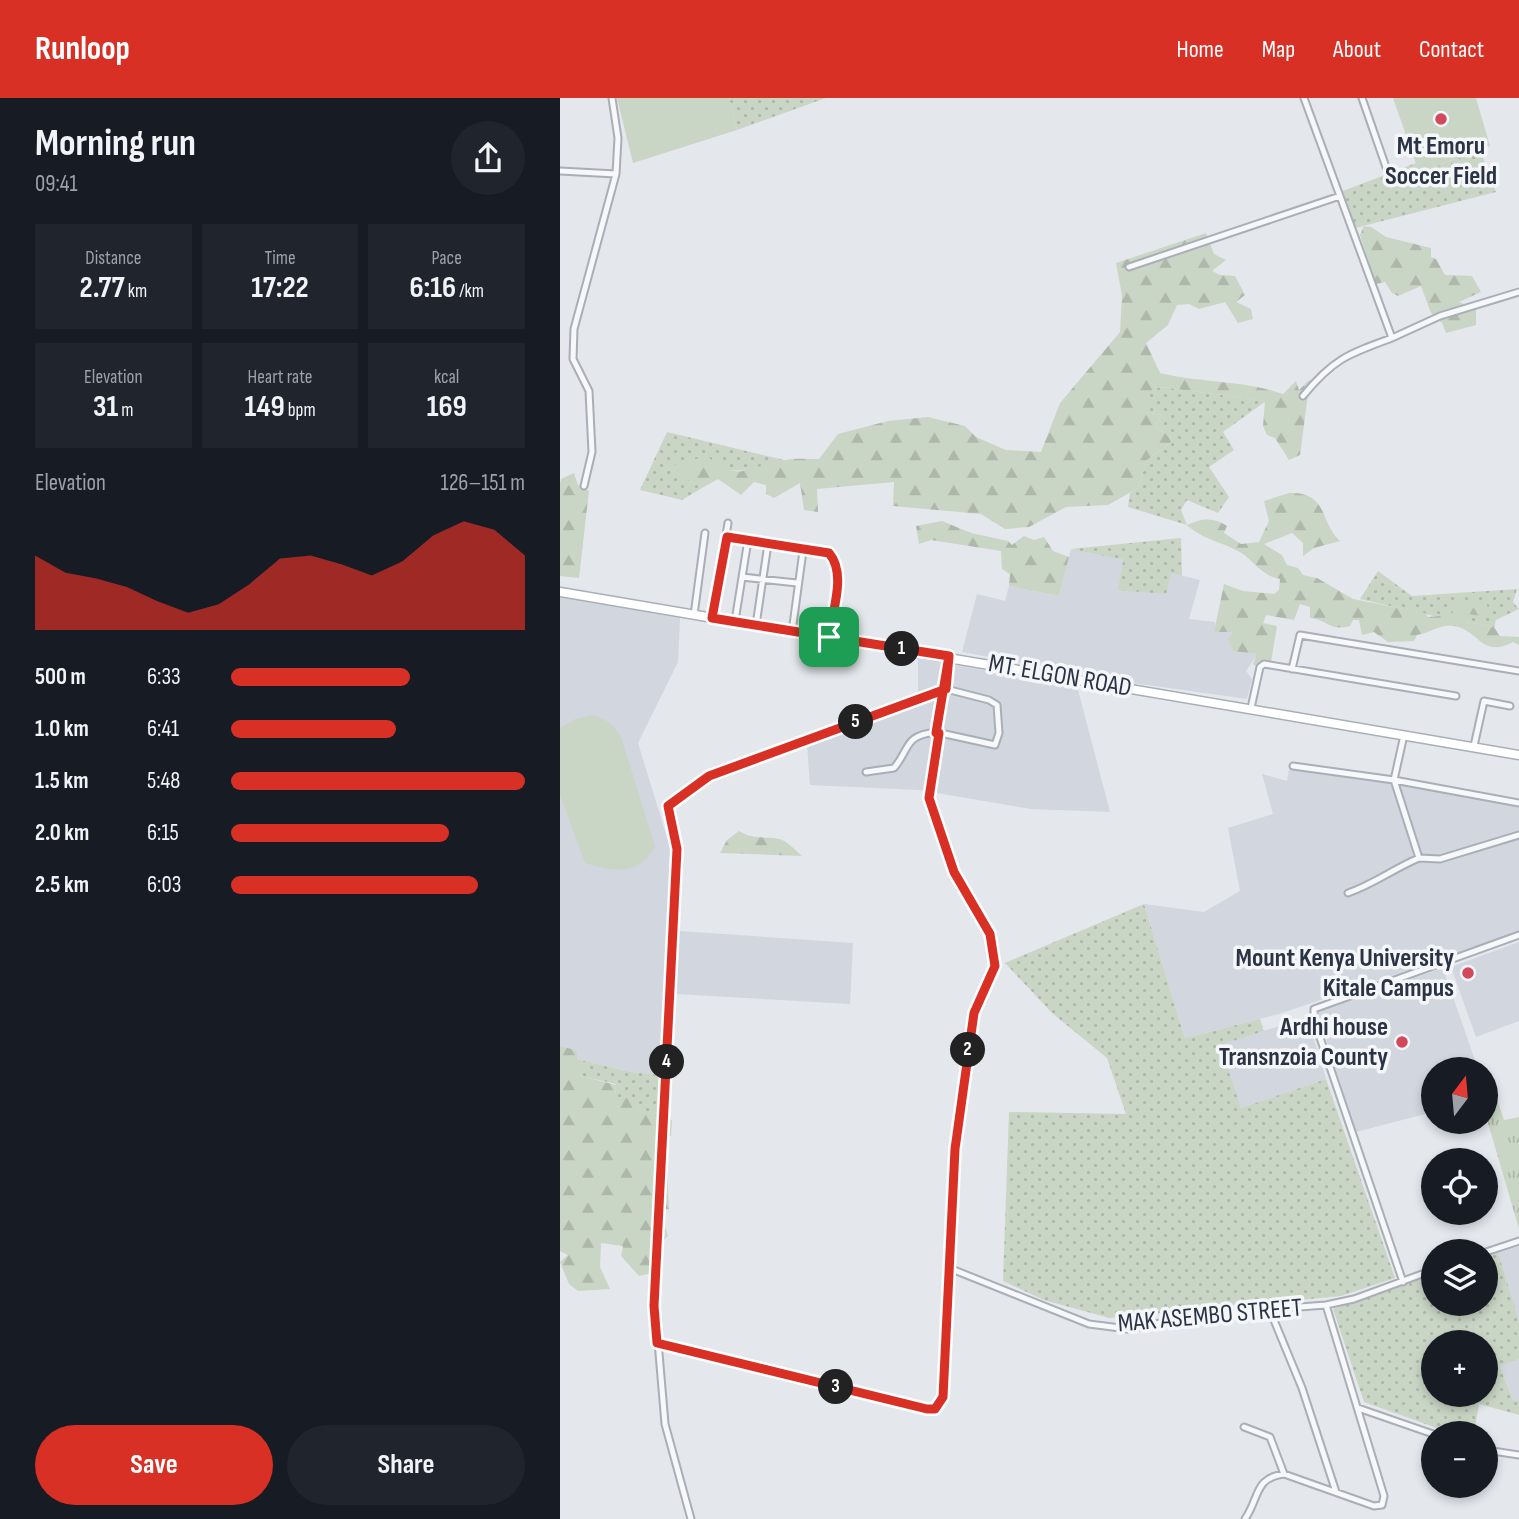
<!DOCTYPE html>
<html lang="en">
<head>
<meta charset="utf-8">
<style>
  body { margin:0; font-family:"Sofia Sans Condensed",sans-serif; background:#20242c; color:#f1f3f6; height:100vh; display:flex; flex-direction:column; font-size:26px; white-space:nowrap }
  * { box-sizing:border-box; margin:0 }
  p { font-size:23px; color:#9ea1a6 }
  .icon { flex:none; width:38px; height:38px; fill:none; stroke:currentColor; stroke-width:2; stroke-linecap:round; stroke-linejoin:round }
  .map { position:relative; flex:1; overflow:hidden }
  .drawer { display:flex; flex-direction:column; background:#171b24; width:560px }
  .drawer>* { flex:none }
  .needle { width:46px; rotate:16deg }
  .tools { position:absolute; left:861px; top:959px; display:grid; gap:14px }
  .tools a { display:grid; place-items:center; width:77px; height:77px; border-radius:50%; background:#171b24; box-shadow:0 4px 10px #0003; font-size:35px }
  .pin { position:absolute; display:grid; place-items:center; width:60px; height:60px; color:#fff; margin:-30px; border-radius:14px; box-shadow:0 4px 10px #0006 }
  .km { position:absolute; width:35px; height:35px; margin:-18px; border-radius:50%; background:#222; color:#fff; font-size:19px; line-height:35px; text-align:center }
  .round { display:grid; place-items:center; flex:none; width:74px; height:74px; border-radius:37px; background:#20242c }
  .headline { display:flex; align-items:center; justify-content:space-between; height:119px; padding:0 35px }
  h1 { font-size:38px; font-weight:700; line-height:52px }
  .figures { display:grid; grid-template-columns:repeat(3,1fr); gap:10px; height:119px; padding:7px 35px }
  .figures div { display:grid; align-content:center; border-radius:0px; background:#20242c; text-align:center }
  .figures b { font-size:30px; font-weight:700 }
  .figures small { font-size:19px; font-weight:400 }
  .figures p { font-size:19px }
  .chart { height:196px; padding:14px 35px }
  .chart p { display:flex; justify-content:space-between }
  .chart svg { width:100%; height:126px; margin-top:7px; fill:#d93025; opacity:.7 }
  .button { display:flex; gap:14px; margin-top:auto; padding:14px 35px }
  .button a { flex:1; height:80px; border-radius:42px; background:#d93025; color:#fff; font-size:28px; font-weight:700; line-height:80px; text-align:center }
  .button a+a { background:#20242c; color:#f1f3f6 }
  ul { padding:0 35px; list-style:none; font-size:23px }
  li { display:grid; grid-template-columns:112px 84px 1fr; align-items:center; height:52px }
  li i { height:18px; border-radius:9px; background:#d93025 }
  header { display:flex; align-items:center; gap:42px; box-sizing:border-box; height:98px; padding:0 35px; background:#d93025; color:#fff }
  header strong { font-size:33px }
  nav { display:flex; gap:38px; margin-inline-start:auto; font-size:24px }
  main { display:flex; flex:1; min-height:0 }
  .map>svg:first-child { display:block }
  .built { fill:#d2d6de }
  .grass { fill:url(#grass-dots); fill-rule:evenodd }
  .forest { fill:url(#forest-firs) }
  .park { fill:url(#park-tufts) }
  .garden { fill:#c9d6c5 }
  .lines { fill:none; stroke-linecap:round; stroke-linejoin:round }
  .street-casing { stroke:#a9aeb7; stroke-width:9 }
  .secondary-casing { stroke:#a9aeb7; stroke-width:11 }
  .street { stroke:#f7f8fa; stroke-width:5 }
  .secondary { stroke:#fff; stroke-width:8 }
  .route-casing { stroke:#fff; stroke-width:14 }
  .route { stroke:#d93025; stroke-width:9 }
  .poi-dot { fill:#d1495b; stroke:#f4f6f9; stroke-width:2.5 }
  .labels { text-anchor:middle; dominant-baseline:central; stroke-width:7; stroke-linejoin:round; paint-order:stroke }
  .poi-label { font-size:26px; font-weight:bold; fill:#2b3445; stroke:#f4f6f9; text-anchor:end }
  .street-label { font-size:26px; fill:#2b3445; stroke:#f4f6f9 }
</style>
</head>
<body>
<header>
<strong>Runloop</strong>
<nav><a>Home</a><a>Map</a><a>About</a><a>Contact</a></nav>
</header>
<main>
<section class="drawer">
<div class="headline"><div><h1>Morning run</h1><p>09:41</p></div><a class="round"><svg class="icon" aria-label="share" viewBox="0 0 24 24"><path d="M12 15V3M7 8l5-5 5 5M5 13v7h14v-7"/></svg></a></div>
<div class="figures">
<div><p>Distance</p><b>2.77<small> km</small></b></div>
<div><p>Time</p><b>17:22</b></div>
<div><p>Pace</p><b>6:16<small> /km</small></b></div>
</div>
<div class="figures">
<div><p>Elevation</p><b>31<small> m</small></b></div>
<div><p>Heart rate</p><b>149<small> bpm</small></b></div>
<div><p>kcal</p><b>169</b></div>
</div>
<div class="chart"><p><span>Elevation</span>126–151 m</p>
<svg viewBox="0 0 160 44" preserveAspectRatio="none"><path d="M0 44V18L10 24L20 26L30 29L40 34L50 38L60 35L70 28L80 19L90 18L100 21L110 25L120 20L130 11L140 6L150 9L160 18V44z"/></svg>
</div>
<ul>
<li><b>500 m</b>6:33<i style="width:61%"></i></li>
<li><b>1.0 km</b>6:41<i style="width:56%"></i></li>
<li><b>1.5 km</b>5:48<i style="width:100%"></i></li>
<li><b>2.0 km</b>6:15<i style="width:74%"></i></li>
<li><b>2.5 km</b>6:03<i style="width:84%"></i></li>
</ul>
<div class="button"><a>Save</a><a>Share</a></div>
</section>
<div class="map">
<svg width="959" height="1421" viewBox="0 0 959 1421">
  <defs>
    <pattern id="grass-dots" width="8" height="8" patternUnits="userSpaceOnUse" patternTransform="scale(1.75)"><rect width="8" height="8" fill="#c9d6c5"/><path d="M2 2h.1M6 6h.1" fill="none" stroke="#adb8ab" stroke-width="1.8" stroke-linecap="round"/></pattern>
    <pattern id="forest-firs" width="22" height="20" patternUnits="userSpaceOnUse" patternTransform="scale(1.75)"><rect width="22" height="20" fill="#c9d6c5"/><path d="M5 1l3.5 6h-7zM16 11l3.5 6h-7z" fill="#adb8ab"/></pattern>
    <pattern id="park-tufts" width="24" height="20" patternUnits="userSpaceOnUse" patternTransform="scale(1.75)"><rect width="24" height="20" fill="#c9d6c5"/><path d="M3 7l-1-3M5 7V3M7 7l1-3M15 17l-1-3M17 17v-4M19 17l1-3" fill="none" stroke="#adb8ab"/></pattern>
  </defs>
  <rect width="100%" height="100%" fill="#e4e7ec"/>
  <!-- built -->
  <path class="built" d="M511,451L563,462L559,492L611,475L640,482L629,521L655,524V534H673L686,555L698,556L686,573L692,581L687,601L566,584L402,554L417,496L445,503L449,488L499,498Z
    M0,498L120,520L118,564L78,645L112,756L100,977L71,974L16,961V952L0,948Z
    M358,561L517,588L550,714L471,711L359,692L250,687L247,646L374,599L358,594Z
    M730,665L959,702V834L719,916L625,940L584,806L644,814L680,793L668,730L713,716L702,676L727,683Z
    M119,833L293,845L290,906L116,896Z
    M959,844V923L916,939L891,869Z
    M883,870L918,971H873V1014L796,1034L757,913Z
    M747,919L766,981L681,1010L664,964L663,946Z
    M959,1148V1222L938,1155Z
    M959,1261V1303L953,1302L940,1267Z"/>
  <!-- grass -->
  <path class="grass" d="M169,0H266L177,32Z
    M920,52L936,94L795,130L783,93L856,65L859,74Z
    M602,289L706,303L663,334L674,352L649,369L669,399L658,415L627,402L621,412L627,427L568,409L570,395L578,390L587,362L614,342L595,328L602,317L578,313L593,291Z
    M107,334L224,362L188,373L107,369L142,390L122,402L80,392Z
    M621,440L622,478L611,475L606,496L558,492L563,462L511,451Z
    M818,473L852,498L957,491L953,504L959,511L936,522L934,529L906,524L907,516L926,506L882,520L800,501Z
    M584,806L625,940L700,921L704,933L664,946L662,953L681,1010L766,981L835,1180L781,1198L549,1220L484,1202L443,1183L449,1014L566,1016L547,960L492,915L445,865Z
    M16,961L71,974L100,977L99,1020L79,1013L55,999L56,986L21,978Z
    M938,1155L959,1222V1261L940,1268L953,1302L959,1303V1317L919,1306L914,1335H891L804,1304L773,1211L873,1177V1206H926V1159ZM873,1244H926V1297H873Z"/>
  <!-- forest -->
  <path class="forest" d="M804,128L811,129L826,139L871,150V159L876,161L885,177L912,178L921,194L899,204L916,211V227L886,235L882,225L871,215L861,188L838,198L832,195L825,184L816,186L800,137Z
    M646,135L654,156L666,162L652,173L660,177L675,178L685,197L676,204L691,211L693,221L678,225L665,204L639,211L629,206L617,207L608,227L586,245L600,275C640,285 684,282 723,296L736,283L739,292L749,282L754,290L748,296L740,357L729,362L715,340L707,337L703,328L705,303L602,289L593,291L588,299L592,308L579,313L602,317L595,328L614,342L587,362L578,390L548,407L506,409L469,429L445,431L421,416L333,408L334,384L257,391L258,414L244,412L240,385L214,400L206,396V387L194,384L181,397L158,381L142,390L106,369L147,358C181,387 189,367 225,362C236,360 248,361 259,361L278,336L328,323L368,319L405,328L416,339L446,352L481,354L500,305L560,234L562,197L556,165Z
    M14,375L18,387L29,393L19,480L0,478V386L1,381Z
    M729,395C769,394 759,424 780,443L754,450L743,458V445L732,435L704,446L722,457L727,467L738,470L743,477L757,480L793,501L865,515L868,519L891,517L897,506H927L929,519L908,516L906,524L934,529L940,538L959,539V547L953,544C922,561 919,532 894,528C878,526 871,535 857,537L854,543L828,544L814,534L802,537L799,522H793L790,528C769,534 767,521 750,520V509L740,506L734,522L706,517L703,525L717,528L711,564L700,563L697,569L693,566L697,556L673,553L668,541L673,534H654L664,486L683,493L714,496L719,492L720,481C703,478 696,466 683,456C665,444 644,443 627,427C642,420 653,419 667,428L664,435L681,446L699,444L709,423L704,403Z
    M382,423L411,435L448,443L452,447L464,438L474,442L484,439L493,453L509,459L499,498L449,488L450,476L442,471L441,453L371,442L359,446L356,428Z
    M179,733C196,744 214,736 224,743C230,746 236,753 242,758L160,755L167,742Z
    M0,948L16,952L21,978L56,987L55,999L77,1001L79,1013L112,1022L111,1038L99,1037L97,1067L107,1070L109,1111L96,1113L103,1122L108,1138L93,1151L100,1173L79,1178L61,1158L63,1148L41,1145L40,1169L50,1191L18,1193L9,1186L0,1164L8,1157L0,1153Z"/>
  <!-- park -->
  <path class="park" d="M935,995L944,1022L959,1019V1131L926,1018V999Z"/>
  <!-- garden -->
  <path class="garden" d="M57,0H169L177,32L73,65Z
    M833,0H916L930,48L859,74Z
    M32,617C46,621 54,626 61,639L95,748C80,778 52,774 25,765L0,697V630L15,621Z"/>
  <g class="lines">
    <defs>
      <path id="street" d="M744,0L832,240L880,218L959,194
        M802,0L827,72
        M0,73L56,76
        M569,169L780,98
        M743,298C773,261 788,256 832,240
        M24,388L32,354L29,293L13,261L14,231L56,76L58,40L52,0
        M167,439L188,442
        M182,479L237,485
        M134,517L145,435
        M152,520L168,425
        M175,523L188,442L269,455C287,476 271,513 269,539
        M196,527L208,446
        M232,534L243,453
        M732,571L740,537L959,573
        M691,610L700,569L704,566L896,598
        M844,637L834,682L959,705
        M914,648L924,603L950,608
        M733,668L834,682L859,760L880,761L959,737
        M306,674L334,670C351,650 343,638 376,634L389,560
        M788,795C814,786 833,771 859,760
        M926,1154L959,1143
        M389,1170L529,1226L568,1231L650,1216L766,1207L794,1201L873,1172
        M843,1184L754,922V911L959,837
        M709,1210L742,1290L776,1394
        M97,1245L367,1311L380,1307L390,1198L395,1051L414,915L435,868L430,836L394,774L369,700L379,635
        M798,1310L873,1336
        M684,1329L710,1339L724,1376L814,1408L822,1407L824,1398L766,1207
        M926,1352L959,1357
        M131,1421L105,1326L95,1208L117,751L108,708L149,678L386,591L429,602L437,607L439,635L435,647L376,634
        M685,1421C700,1399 694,1380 724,1376"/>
      <path id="secondary" d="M0,494L959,657"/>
    </defs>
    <!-- street casing -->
    <use href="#street" class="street-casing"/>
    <!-- secondary casing -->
    <use href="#secondary" class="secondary-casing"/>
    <!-- street -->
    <use href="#street" class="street"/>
    <!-- secondary -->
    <use href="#secondary" class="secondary"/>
  </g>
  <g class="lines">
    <defs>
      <path id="route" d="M269,539L152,520L167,439L269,455C287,476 272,513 269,539L389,558L376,635H379L369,700L394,774L430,836L435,868L414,915L395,1051L383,1299L375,1311H367L97,1245L94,1208L117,751L108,708L149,678L386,591L389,558L269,539"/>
    </defs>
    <!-- route casing -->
    <use href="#route" class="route-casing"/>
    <!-- route -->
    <use href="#route" class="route"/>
  </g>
  <!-- markers -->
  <g class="poi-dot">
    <circle cx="881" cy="21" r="7"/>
    <circle cx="908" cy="875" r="7"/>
    <circle cx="842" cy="944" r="7"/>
  </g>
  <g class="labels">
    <!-- poi labels -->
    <g class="poi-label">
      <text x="881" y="48" text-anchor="middle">Mt Emoru<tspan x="881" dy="30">Soccer Field</tspan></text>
      <text x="894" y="860">Mount Kenya University<tspan x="894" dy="30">Kitale Campus</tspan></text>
      <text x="828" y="929">Ardhi house<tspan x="828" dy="30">Transnzoia County</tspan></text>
    </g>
    <!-- street labels -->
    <g class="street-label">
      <text transform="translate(500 578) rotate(10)">MT. ELGON ROAD</text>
      <text transform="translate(650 1218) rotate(-5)">MAK ASEMBO STREET</text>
    </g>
  </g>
</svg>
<div class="tools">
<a><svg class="needle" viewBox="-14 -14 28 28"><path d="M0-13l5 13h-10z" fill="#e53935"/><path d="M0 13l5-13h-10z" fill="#9ea1a6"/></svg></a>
<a><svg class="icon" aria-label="locate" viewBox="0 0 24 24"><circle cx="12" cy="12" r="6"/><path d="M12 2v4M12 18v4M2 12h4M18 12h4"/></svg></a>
<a><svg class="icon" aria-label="layers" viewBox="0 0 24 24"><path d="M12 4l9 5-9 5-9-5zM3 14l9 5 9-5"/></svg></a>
<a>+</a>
<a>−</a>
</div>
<div class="pin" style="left:269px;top:539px;background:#1e9e55"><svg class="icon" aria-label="arrive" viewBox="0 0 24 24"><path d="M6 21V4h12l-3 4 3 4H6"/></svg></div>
<b class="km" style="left:342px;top:551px">1</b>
<b class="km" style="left:408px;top:952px">2</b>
<b class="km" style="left:276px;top:1289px">3</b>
<b class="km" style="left:107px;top:964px">4</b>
<b class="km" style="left:296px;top:624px">5</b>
</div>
</main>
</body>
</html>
